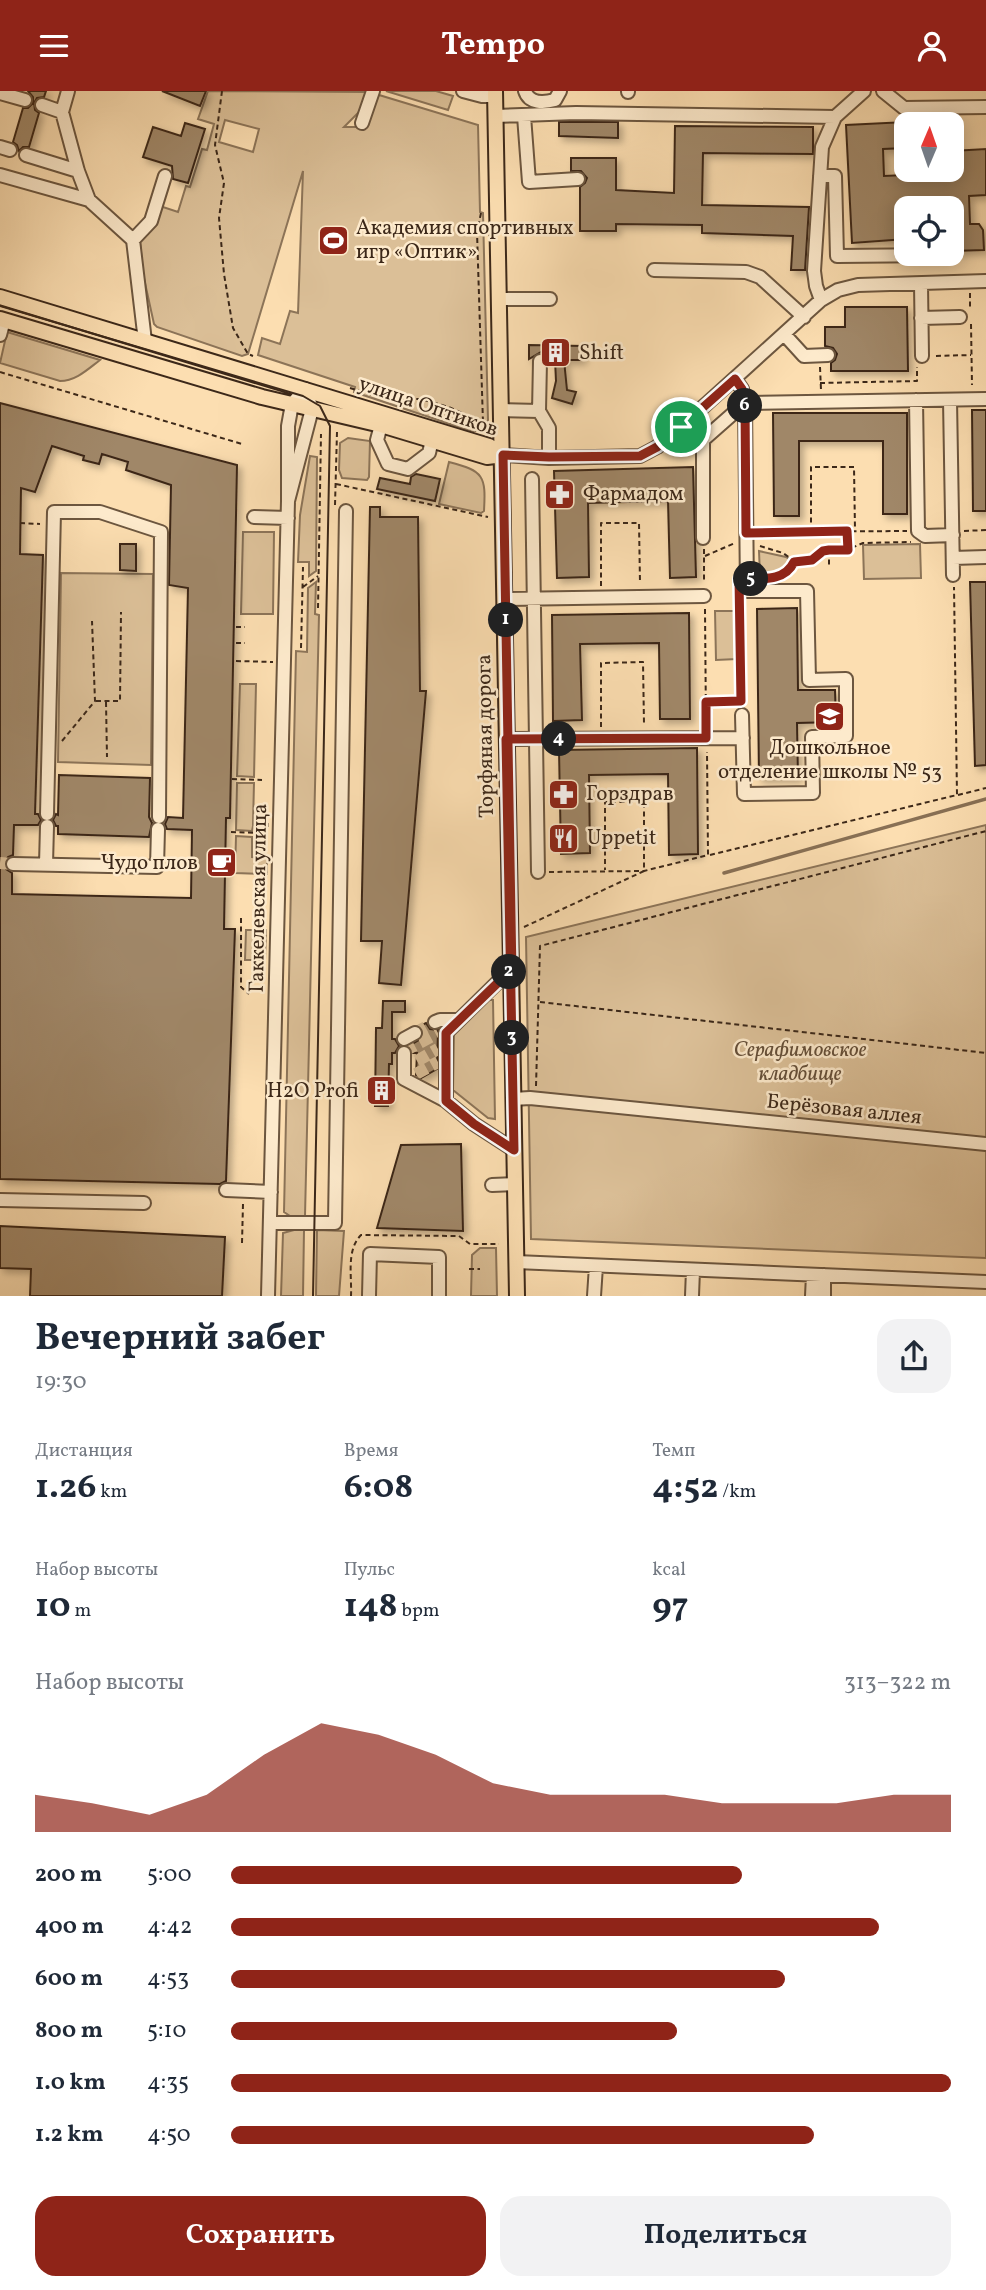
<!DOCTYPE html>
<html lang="ru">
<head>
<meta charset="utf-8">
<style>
  body { margin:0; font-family:Vollkorn,serif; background:#f2f2f3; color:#1f2937; height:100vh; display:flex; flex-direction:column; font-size:26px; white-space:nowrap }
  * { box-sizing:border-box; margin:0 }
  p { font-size:23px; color:#747a83 }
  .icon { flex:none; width:38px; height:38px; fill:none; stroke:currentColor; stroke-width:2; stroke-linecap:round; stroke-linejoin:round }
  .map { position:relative; height:1205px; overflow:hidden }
  .sheet { display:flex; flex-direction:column; background:#fff; flex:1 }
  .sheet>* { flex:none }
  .needle { width:46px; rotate:2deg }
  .buttons { position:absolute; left:894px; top:21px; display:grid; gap:14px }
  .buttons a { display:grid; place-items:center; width:70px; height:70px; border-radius:14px; background:#fff; box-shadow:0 4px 18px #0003; font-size:35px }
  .pin { position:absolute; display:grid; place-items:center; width:60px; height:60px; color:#fff; margin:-30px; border:4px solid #fff; border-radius:50%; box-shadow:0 2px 7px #0007 }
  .km { position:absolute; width:35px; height:35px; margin:-18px; border-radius:50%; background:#222; color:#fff; font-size:19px; line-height:35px; text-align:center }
  .round { display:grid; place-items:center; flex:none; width:74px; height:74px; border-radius:21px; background:#f2f2f3 }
  .overview { display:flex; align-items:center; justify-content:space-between; height:119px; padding:0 35px }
  h1 { font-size:38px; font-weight:700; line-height:52px }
  .figures { display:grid; grid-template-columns:repeat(3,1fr); gap:10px; height:119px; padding:7px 35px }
  .figures div { display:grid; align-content:center }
  .figures b { font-size:35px; font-weight:700 }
  .figures small { font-size:19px; font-weight:400 }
  .figures p { font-size:19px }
  .chart { height:196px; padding:14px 35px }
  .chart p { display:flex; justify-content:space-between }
  .chart svg { width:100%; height:126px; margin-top:7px; fill:#8f2418; opacity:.7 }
  .cta { display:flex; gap:14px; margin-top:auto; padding:14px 35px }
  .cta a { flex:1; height:80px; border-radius:21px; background:#8f2418; color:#fff; font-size:28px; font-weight:700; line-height:80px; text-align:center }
  .cta a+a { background:#f2f2f3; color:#1f2937 }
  ul { padding:0 35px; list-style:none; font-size:23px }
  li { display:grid; grid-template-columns:112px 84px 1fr; align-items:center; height:52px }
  li i { height:18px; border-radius:9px; background:#8f2418 }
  header { display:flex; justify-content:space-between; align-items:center; height:91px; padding:0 35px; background:#8f2418; color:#fff; font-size:32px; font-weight:700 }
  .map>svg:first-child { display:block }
  .green { fill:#dbbf97; stroke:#8c7458; stroke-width:2; fill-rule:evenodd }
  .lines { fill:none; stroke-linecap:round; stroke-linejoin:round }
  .stream { stroke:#887055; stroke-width:3.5 }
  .building { fill:#a08768; stroke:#3c2819; stroke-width:2; fill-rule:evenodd; filter:url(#shadow) }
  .minor-tunnel { stroke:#d6ba93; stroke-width:12; stroke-dasharray:12 6; stroke-linecap:butt }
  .minor-casing { stroke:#6c563f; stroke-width:16 }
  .major-casing { stroke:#3c2819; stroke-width:18 }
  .path { stroke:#3c2819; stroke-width:2; stroke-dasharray:5 3.5; stroke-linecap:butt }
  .minor { stroke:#fdeacc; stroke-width:12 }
  .major { stroke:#fcdeb1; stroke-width:14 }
  .tram { stroke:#3c2819; stroke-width:2 }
  .route-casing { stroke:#fff; stroke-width:14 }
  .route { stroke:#8f2418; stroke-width:9 }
  .labels { text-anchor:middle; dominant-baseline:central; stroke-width:5; stroke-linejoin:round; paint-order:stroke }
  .poi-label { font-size:21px; fill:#3c2819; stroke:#fdeacc; text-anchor:start }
  .street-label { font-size:21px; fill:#3c2819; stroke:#fdeacc }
  .park-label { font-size:21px; font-style:italic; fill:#644e38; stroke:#fdeacc }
</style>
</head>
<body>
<header><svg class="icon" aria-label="menu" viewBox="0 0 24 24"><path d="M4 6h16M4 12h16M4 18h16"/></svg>Tempo<svg class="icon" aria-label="person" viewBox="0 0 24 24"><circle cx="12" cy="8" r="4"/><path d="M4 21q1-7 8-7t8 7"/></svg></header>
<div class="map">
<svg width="986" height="1205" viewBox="0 0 986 1205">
  <defs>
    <filter id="shadow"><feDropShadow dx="4" dy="4" stdDeviation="3.5" flood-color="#0004"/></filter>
  </defs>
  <rect width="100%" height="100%" fill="#fcdeb1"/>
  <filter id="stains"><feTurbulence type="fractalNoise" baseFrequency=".00286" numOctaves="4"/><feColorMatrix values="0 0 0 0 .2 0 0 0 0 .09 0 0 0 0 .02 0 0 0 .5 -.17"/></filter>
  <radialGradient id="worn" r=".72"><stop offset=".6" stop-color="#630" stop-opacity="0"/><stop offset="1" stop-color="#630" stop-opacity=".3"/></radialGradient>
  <!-- green -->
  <path class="green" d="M208,0L368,1L363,17L344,36H366L370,18L379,4L478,34L480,121L483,122L488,329C485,338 481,341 471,340L354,301L355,296L258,264L262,247L280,253L290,220L298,222L303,80L248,263L242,265L157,236L154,233L143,183L140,150L155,130L160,115L178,121L186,95L190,96L202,58L207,59L214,33L198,28ZM225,29L259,38L253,61L219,51Z
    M386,0H436L453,5L448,19Z
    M7,241L100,269C88,278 76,290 60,290L0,272Z
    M348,347L370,350L369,386L367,389L342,387L339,379L340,352Z
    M310,365L317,366L316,480L309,485V471H298L300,424Z
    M449,371C484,380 486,385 484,420L481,422L439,413Z
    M243,441H274L273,523H241Z
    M920,453L921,487L864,488L863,454Z
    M759,460L786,466L790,468L791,474L778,484L760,485Z
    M61,482L153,483L151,674L58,671Z
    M316,491L315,523L319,524L305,1125H290L284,1121L296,560L307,561L308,497Z
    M715,520H737V568L716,569Z
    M240,593H256L254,686L237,685Z
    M237,692H254L253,733H268V735H253L252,740L236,739Z
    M986,734V1167L531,1148L526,846Z
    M236,745L252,746V766L267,767V783L235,782Z
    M246,839H266L265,869H245Z
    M489,909H493L495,1028L488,1027L453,999L454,942Z
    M294,1139H304L303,1205H281L283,1142Z
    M317,1139L344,1140L339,1205H316Z
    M480,1157H496L497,1205H471L472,1164Z"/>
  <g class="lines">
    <!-- stream -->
    <path class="stream" d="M724,782L986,708"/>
  </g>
  <!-- building -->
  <path class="building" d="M28,0H46L44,6L37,7L34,12L35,19L39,22L29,56H23L19,60L17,54L13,51L23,17H28L33,12V6Z
    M162,0H206L200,15Z
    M559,31H618V47L559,45Z
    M906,31V57L883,58L884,85L948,82V79H952V60L986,58V104L969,105L970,133H979L983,139L984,159L952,160V117H906V148L852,152L846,34Z
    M185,32L205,38L188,92L173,88L172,75L143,66L153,36L181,45Z
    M675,35L813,36V63L703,62L702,114L809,116L805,179H791L793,145L702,142V134L616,133V140H580V96L585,92L587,87L581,80H571V67H616V99L674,102Z
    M845,216H907L908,280H831V272L835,269L837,263L833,257L825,255V236H845Z
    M529,254L583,255L582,269H564L567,299L576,301L572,313L552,307L556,290L555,269L548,268L541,261L529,268Z
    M0,312L237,374L230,727H226L224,838H235L226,1090L220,1093L0,1088ZM52,355L84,365L83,369L99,373L102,363L128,371L126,379L171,394L169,494L188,497L183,727L168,726L165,733L167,738L192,739L191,807L12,803V782L6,778L4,772L8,766L13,764L14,734H38L41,729L38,723H35L43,464L20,463L21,397L35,401Z
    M972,319H986V420H973Z
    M773,322H907V423H883V350H799V425H774Z
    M693,376L696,486L670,487L668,410L588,412L589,486L557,487L554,380Z
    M416,383L440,388L435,410L377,398L380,387L410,393L411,386Z
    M370,416H380V426H418L420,600H426L401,894L379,892L382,850H361Z
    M120,453H136V480L120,479Z
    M970,491H986V674L975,675Z
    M797,517L798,599H835L836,631L797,632L798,687H759L757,518Z
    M689,522L690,628H660L659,552L580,553L582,629L553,630L552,524Z
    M697,657L698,763L669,764L668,683L589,684L590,762L561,763L559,659Z
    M59,684L150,687L149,726L152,732L149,746L58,743V735H56L53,729L56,723L58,724Z
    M383,910H405V921H392V948H395L399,955L395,962H392V973H389L388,1015H375L376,937H382Z
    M426,932L430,938L438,939L437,978L421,987L416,984L417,962H413L409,955L422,947L424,942L420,935Z
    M461,1053L463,1140L377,1137L401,1054Z
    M0,1135L225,1146L222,1205H30L31,1178L0,1177Z"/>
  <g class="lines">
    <!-- minor-tunnel -->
    <path class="minor-tunnel" d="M0,772L13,773
      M415,942L435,931
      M404,960L438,942
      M417,970L438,958
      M416,983L438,971"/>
    <defs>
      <path id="minor" d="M463,0L482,5H495
        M525,0C529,13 544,12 555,9L560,0
        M628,0V1
        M883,0L904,17L986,16
        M0,2L25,9
        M42,14L62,21L78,80L89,109L133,149L145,250
        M62,21L68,0
        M495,25L576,22L835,26
        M524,25L529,91L578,88
        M362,32L373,0
        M0,56L10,59
        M26,64L78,80
        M0,84L89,109
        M820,85H835L837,165L942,164
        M133,149L151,130L165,85
        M654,179L746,181L760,186L804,226
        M921,193L922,265
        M500,208H550
        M821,209L816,195L814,180L822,56L835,26L864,0
        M921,227L960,226
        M784,243L804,265L828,264
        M0,244L4,229
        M540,270L539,320L549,337V367
        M735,288L742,298L745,312L747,500H807L809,589L846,588V645L812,646L813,702L744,703L742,624
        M916,309L918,440L925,445L953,444
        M950,309L953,484
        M502,319L539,320
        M672,323L681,336
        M381,334L377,349L388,373L408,378L429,362L432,349
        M503,364L549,367L640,365L657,356L681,336L821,209L838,199L858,194L986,190
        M532,388L538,781
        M254,426L288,427
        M703,447V349L745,312L986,308
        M953,467L986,466
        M506,508L704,505
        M506,648L743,647
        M47,723L54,421H100L161,441L159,726
        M13,773L157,776L158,738
        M46,773L47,735
        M511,878L446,942V1010L474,1033L514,1059
        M435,931L440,929H458
        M404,948L415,942
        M404,962V988L446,1010
        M513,1008L530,1007L986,1053
        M492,1094L515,1093
        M226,1099L271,1101
        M0,1109L144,1112
        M270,1132H335L346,420
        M516,1171L986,1191
        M268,1205L288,410V335L292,313L305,298L312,318L288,410
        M369,1205L370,1163L439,1166V1205
        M594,1205L596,1175
        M692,1205L693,1179
        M812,1205L813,1184
        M824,1205V1184"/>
      <path id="major" d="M495,0L517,1205
        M0,206L489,355L503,364
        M0,228L262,306L381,334L487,366L503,364"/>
    </defs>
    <!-- minor casing -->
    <use href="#minor" class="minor-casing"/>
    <!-- major casing -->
    <use href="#major" class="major-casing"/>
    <!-- path -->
    <path class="path" d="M222,0L215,54L224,92L219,127L224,183L233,237L248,263L253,265
      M481,122L477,141L483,332
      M970,202V217
      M971,233L972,294
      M936,265L971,264
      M820,276L821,299
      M0,281L242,353
      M820,292L917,290V276
      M350,297L385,308H421L449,316L482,331
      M336,393L488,426
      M335,414L337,341
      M20,432L40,433
      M811,440V376H854L855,439
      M964,440L986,439
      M758,441L907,440
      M847,441V457
      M760,455L783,462L793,469L792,477L776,487
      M704,458V491
      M829,460V477
      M705,465L735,452
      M796,471L812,469L823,460L847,459L863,452L911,451
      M601,495V432H639L640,492
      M303,496L318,485
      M739,509L741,612
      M318,517L321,343
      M705,518L706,635
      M236,536H245
      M236,552H245
      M301,557L303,476
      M236,570L273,571
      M96,610H120L121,521
      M106,611L107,666
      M707,611L740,610
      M601,636V572L643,571L644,633
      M62,650L95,610L92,530
      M232,688L262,689
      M958,704L986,697
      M231,741L261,742
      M710,764L957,704L954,496
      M549,781L644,780L708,764L707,661
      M241,827V896L249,903
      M524,836L644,780V711H605V779
      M540,911L986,962
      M536,995L540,855L986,740
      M242,1152L243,1113
      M469,1178H480
      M351,1205C352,1185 346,1159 361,1144L459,1145L470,1153H499"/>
    <!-- minor -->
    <use href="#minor" class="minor"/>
    <!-- major -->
    <use href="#major" class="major"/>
    <!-- tram -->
    <path class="tram" d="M0,215L303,305L320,315L330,335L313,1205"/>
  </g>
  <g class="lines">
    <defs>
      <path id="route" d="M681,336L657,356L640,365L549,366L503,364C506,536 508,707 512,878L446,942V1010L474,1033L514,1059C512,922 509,785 506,648L706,647V611L741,610L739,488C759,487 784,492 794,471L812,469L823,460L829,459H848L847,440L746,442L745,312L742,298L735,288L681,336"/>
    </defs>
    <!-- route casing -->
    <use href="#route" class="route-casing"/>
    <!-- route -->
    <use href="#route" class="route"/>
  </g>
  <!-- icons -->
  <defs>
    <symbol id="stadium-square" viewBox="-11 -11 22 22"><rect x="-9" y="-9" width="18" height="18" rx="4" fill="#8f2418" stroke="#fdeacc"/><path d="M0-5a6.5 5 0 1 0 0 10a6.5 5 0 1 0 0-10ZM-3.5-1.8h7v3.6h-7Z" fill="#fff"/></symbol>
    <symbol id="building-square" viewBox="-11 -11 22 22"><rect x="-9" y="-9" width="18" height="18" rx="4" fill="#8f2418" stroke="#fdeacc"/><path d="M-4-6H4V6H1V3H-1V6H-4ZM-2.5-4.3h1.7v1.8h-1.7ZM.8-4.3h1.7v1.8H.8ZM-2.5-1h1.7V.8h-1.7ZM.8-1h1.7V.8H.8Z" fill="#fff"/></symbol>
    <symbol id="pharmacy-square" viewBox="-11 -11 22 22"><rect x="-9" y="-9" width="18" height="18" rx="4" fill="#8f2418" stroke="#fdeacc"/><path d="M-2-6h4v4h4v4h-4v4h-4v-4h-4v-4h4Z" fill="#fff"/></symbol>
    <symbol id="school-square" viewBox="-11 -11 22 22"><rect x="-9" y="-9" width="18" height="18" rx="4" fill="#8f2418" stroke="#fdeacc"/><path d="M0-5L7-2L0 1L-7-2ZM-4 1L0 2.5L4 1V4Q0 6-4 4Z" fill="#fff"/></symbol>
    <symbol id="restaurant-square" viewBox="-11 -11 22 22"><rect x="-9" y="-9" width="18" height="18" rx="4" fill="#8f2418" stroke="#fdeacc"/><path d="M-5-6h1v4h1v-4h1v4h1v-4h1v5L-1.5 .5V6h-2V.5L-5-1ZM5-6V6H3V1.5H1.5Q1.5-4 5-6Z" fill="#fff"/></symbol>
    <symbol id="cafe-square" viewBox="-11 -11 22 22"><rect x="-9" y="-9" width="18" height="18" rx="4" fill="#8f2418" stroke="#fdeacc"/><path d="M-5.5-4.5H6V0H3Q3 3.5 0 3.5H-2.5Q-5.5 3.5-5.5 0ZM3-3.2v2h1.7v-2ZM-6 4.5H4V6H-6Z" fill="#fff"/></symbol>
  </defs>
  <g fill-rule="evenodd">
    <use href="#stadium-square" x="316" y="132" width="35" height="35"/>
    <use href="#building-square" x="538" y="244" width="35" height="35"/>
    <use href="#pharmacy-square" x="542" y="386" width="35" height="35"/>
    <use href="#school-square" x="812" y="608" width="35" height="35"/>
    <use href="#pharmacy-square" x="546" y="686" width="35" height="35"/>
    <use href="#restaurant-square" x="546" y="730" width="35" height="35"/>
    <use href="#cafe-square" x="204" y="754" width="35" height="35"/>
    <use href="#building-square" x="364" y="982" width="35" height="35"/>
  </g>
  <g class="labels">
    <!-- poi labels -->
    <g class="poi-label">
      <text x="356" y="137">Академия спортивных<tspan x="356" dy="24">игр «Оптик»</tspan></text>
      <text x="579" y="262">Shift</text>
      <text x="583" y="403">Фармадом</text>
      <text x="830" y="657" text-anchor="middle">Дошкольное<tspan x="830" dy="24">отделение школы № 53</tspan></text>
      <text x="586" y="703">Горздрав</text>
      <text x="587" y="747">Uppetit</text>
      <text x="198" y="772" text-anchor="end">Чудо плов</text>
      <text x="359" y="1000" text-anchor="end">H2O Profi</text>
    </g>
    <!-- street labels -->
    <g class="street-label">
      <text transform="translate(428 316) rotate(19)">улица Оптиков</text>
      <text transform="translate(486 645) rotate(-91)">Торфяная дорога</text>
      <text transform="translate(259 807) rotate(-89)">Гаккелевская улица</text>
      <text transform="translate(844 1019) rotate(6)">Берёзовая аллея</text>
    </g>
    <!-- park labels -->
    <g class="park-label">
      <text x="800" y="959">Серафимовское<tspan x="800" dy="24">кладбище</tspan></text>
    </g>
  </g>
  <rect width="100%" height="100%" filter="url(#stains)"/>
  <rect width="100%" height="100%" fill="url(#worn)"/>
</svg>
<div class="buttons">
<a><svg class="needle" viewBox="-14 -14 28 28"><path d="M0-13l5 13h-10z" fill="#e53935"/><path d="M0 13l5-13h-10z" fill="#747a83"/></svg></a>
<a><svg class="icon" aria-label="locate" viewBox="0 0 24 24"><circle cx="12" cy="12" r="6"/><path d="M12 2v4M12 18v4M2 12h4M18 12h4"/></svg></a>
</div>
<div class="pin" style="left:681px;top:336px;background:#1e9e55"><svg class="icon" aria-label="arrive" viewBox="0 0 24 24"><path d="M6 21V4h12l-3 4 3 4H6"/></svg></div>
<b class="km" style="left:506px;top:529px">1</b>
<b class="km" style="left:509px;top:881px">2</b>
<b class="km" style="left:512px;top:947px">3</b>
<b class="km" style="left:559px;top:648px">4</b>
<b class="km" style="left:751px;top:488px">5</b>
<b class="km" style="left:745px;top:315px">6</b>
</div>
<section class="sheet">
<div class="overview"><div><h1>Вечерний забег</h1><p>19:30</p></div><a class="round"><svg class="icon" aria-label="share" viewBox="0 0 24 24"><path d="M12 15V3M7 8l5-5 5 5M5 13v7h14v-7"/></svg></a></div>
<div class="figures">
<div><p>Дистанция</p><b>1.26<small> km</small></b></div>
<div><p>Время</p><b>6:08</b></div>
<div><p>Темп</p><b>4:52<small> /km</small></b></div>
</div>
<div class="figures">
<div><p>Набор высоты</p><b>10<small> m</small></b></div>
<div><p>Пульс</p><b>148<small> bpm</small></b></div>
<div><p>kcal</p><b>97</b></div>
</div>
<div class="chart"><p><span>Набор высоты</span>313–322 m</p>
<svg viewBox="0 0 160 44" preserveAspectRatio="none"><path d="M0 44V31L10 34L20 38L30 31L40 17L50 6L60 10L70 17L80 27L90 31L100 31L110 31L120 34L130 34L140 34L150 31L160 31V44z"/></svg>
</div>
<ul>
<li><b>200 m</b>5:00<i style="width:71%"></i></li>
<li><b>400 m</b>4:42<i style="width:90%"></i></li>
<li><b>600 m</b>4:53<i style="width:77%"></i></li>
<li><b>800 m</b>5:10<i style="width:62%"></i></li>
<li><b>1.0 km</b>4:35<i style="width:100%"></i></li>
<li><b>1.2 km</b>4:50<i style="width:81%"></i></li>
</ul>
<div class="cta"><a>Сохранить</a><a>Поделиться</a></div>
</section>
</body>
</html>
